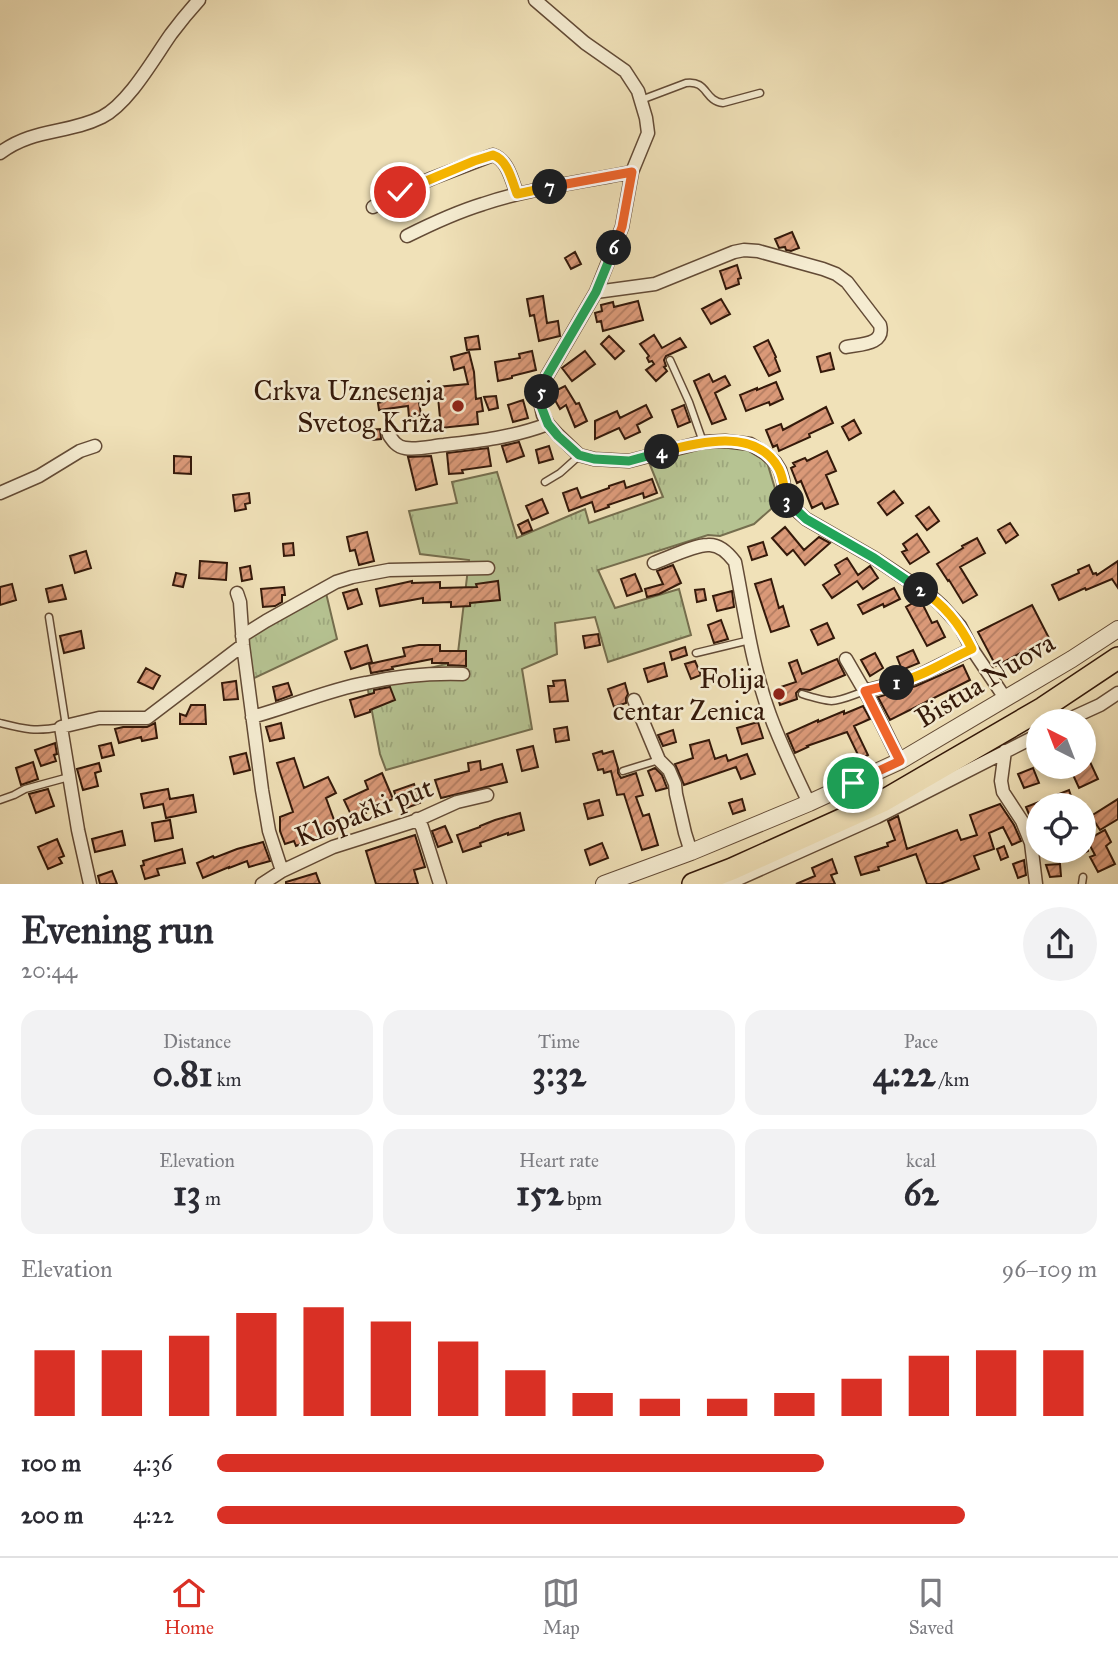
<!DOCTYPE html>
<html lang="en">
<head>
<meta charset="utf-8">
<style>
  body { margin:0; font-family:"IM FELL Great Primer",serif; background:#f2f2f3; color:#2b2b33; height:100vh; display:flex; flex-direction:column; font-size:26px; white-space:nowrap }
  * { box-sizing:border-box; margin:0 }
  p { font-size:23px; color:#7c7c81 }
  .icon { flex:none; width:38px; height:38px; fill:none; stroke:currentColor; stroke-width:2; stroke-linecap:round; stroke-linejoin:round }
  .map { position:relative; height:884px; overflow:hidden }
  .panel { display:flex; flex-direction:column; background:#fff; flex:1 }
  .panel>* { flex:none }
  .needle { width:46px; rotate:318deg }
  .controls { position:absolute; left:1026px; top:709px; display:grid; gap:14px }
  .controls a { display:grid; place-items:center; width:70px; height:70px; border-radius:50%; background:#fff; box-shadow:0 4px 10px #0003; font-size:35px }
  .pin { position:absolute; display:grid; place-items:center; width:60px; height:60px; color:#fff; margin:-30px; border:4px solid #fff; border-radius:50%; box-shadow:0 2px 7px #0007 }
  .km { position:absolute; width:35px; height:35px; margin:-18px; border-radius:50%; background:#222; color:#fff; font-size:19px; line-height:35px; text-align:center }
  .round { display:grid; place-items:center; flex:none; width:74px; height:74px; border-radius:37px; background:#f2f2f3 }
  .headline { display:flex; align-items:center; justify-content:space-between; height:119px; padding:0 21px }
  h1 { font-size:38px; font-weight:800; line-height:52px }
  .figures { display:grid; grid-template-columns:repeat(3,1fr); gap:10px; height:119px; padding:7px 21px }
  .figures div { display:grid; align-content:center; border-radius:18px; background:#f2f2f3; text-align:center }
  .figures b { font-size:35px; font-weight:800 }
  .figures small { font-size:19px; font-weight:400 }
  .figures p { font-size:19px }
  .chart { height:196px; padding:14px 21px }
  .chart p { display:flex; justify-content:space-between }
  .chart svg { width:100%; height:126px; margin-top:7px; stroke:#d93025; stroke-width:6 }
  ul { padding:0 21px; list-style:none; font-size:23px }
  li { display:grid; grid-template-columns:112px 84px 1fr; align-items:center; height:52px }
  li i { height:18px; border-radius:9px; background:#d93025 }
  .tab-bar { display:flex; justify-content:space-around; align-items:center; height:98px; border-top:2px solid #e1e1e2; background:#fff; font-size:19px; color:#7c7c81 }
  .tab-bar a { display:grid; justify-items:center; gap:4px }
  .tab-bar .active { color:#d93025 }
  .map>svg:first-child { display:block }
  .grass { fill:url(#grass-tufts); stroke:#756e4e; stroke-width:2 }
  .building { fill:url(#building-hatch); stroke:#34190a; stroke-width:2 }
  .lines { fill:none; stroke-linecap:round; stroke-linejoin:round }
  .service-casing { stroke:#634b36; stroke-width:9 }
  .minor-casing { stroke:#634b36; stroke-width:15 }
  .tertiary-casing { stroke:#634b36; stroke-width:18 }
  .trunk-casing { stroke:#34190a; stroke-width:24 }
  .service { stroke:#f5ecd1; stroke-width:6 }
  .minor { stroke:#f5ecd1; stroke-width:12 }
  .tertiary { stroke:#f5ecd1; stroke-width:16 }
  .trunk { stroke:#f0e1b8; stroke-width:21 }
  .split-1-casing { stroke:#fff; stroke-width:14 }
  .split-2-casing { stroke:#fff; stroke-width:14 }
  .split-3-casing { stroke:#fff; stroke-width:14 }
  .split-4-casing { stroke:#fff; stroke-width:14 }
  .split-5-casing { stroke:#fff; stroke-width:14 }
  .split-6-casing { stroke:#fff; stroke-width:14 }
  .split-7-casing { stroke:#fff; stroke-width:14 }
  .split-8-casing { stroke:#fff; stroke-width:14 }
  .split-1 { stroke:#f0652b; stroke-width:9 }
  .split-2 { stroke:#f5b400; stroke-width:9 }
  .split-3 { stroke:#22a559; stroke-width:9 }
  .split-4 { stroke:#f5b400; stroke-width:9 }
  .split-5 { stroke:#22a559; stroke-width:9 }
  .split-6 { stroke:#22a559; stroke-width:9 }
  .split-7 { stroke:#f0652b; stroke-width:9 }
  .split-8 { stroke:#f5b400; stroke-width:9 }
  .poi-dot { fill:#8f2418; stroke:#f5ecd1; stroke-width:2.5 }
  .labels { text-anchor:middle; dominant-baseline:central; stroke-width:5; stroke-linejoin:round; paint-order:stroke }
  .poi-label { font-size:28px; fill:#34190a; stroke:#f5ecd1; text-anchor:end }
  .street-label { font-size:28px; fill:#34190a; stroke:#f5ecd1 }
</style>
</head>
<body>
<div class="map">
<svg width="1118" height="884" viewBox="0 0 1118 884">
  <defs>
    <pattern id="grass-tufts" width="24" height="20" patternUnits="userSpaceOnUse" patternTransform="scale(1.75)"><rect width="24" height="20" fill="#b6c392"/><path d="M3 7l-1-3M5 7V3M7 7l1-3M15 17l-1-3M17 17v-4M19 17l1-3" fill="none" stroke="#9da77d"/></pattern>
    <pattern id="building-hatch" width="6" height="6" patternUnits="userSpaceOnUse" patternTransform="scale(1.75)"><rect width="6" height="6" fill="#da9978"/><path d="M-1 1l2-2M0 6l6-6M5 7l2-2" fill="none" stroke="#b27c61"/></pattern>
  </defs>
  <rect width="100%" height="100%" fill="#f0e1b8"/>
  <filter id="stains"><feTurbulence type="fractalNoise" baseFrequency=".00286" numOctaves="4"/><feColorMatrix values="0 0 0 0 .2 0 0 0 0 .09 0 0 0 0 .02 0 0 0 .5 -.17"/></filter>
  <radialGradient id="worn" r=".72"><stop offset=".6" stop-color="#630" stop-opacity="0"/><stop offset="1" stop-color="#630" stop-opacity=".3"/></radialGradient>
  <!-- grass -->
  <path class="grass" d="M710,442L741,445L767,462L779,502L754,524L720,536L708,535L598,570L615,608L679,589L691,635L608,662L595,617L555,623L557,654L522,669L532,729L386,770L380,754L367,685L457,661L469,560L420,554L409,511L457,503L452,482L497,472L517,538L585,509L589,523L663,497L646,455Z
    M326,593L337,639L250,680L244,649L249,636Z"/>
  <!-- building -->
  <path class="building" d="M792,232L799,248L791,251L786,250L785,247L779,248L775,239Z
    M575,252L581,264L571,269L565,258Z
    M737,265L741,278L738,279L739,284L726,289L720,271Z
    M543,296L547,323L558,321L560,336L539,341L534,315L530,316L527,299Z
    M721,299L730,314L711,324L702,309Z
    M638,301L643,320L603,331L601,321L597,322L595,313L602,311L601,305L613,302L614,307Z
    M654,335L662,348L680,338L686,347L666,356L664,360L666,366L664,367L667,371L656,381L646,370L654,364L652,361L649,362L647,358L649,356L640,344Z
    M478,336L480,349L467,350L465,338Z
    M609,336L624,351L615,359L601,344Z
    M768,340L776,357L775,358L780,371L769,376L754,347Z
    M532,351L536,370L512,376V378L498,381L495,362L520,358L519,354Z
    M585,351L595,364L572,381L562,368Z
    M469,352L474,372L476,399L481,398L483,411L477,412L478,424L441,428L437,387L468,384L464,367L454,370L451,357Z
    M830,353L834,369L821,372L817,357Z
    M709,374L713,382L725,376L730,385L715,393L726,419L712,424L694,381Z
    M776,382L783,399L770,405L769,402L746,411L740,395L757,388V390Z
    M565,386L576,404L579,403L587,421L575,427L566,405L560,409L551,393Z
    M394,390L395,400L418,396L421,415L409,417L408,406L379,410L378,403L382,402L380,392Z
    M496,396L498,408L489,410L484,397Z
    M523,400L528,418L513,422L508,405Z
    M646,405L652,417L637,425L640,432L625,439L619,428L595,439V421L617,411L620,418Z
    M684,405L690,422L678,427L672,410Z
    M826,407L833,423L809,434L810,437L779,451L777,445L773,447L766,430L781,424L783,430Z
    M854,420L861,433L849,440L842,427Z
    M380,429L381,439L372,440L370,430Z
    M519,442L524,456L507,462L502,446Z
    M549,446L553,459L539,463L536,450Z
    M488,448L491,466L462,470L463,473L449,474L447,453Z
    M827,451L836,471L826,475L838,504L825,509L822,503L812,508L801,481L797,483L791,468L795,466L793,463L805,458L807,461Z
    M174,456L191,457V474L174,473Z
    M431,456L437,484L416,490L408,457Z
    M652,479L657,493L644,498L643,493L608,505L609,507L595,512L592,502L569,511L563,493L577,488L581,498L609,488V486L624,481L626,488Z
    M894,491L903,503L887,515L878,503Z
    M249,493L250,503L245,504L246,509L235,511L233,495Z
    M542,499L548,513L532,520L526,506Z
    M929,507L939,521L927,530L916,516Z
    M528,520L532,530L522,534L518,525Z
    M1010,523L1018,535L1006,543L998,530Z
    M785,527L804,550L819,537L830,543L805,565L793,550L787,555L772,538Z
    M367,532L374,561L359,565L355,550L350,551L347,537Z
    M917,534L929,552L910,564L902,552L907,550L903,544Z
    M977,538L985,553L960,567L977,595L963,603L949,580L948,581L937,564L963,548L962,546Z
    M763,542L767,555L752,560L748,547Z
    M293,543L294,555L284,556L283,544Z
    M86,551L91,568L75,573L70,556Z
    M847,558L858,575L870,566L878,578L863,589L857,581L832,598L823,585L840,574L835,565Z
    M200,561L227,563L226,580L199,578Z
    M1118,561V588L1112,579L1086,590L1085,588L1059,600L1052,585L1079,573L1078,570L1089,565L1093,574L1096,573L1097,575Z
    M673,565L681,583L659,594L647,597L645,589L663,584L657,571Z
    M250,566L252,579L242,581L240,568Z
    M176,573L186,575L183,587L173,585Z
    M635,574L642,591L627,596L621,579Z
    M771,579L779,608L783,606L789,626L771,632L755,584Z
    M412,581V583L440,582V588L477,587L476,584L498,581L500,600L470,603V606L451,607V602L423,603V598L380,606L376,589Z
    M12,584L16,600L0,605V587Z
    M62,585L66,599L49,602L46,589Z
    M284,587L285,595H282V602L275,606L263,607L261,589Z
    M894,588L900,599L884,607L883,604L863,614L858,605Z
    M357,589L362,604L348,609L343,593Z
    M704,589L706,600L697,602L695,590Z
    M732,591L734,607L717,611L713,596Z
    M920,599L932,623L937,621L945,637L927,646L906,607Z
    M1032,605L1049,638L996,666L978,632Z
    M721,620L728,639L714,643L708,625Z
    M827,623L834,638L818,645L811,630Z
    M81,631L84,648L64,653L60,636Z
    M598,634L600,645L585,648L583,636Z
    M367,645L372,662L351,669L345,652Z
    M419,645H440V651H466V666L448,665V663H432V659L392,667L393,669L371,673L369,664L405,656L403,648Z
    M685,647L687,655L672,660L670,652Z
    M913,650L919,663L902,670L897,657Z
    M875,653L883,668L870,676L861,660Z
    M837,659L845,675L810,690L800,689L796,693L797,699L780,705L775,689L796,682L789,663L797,660L802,674Z
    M695,661L701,675L691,679L685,664Z
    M664,663L667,676L648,682L644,669Z
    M963,665L970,680L890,720L878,697L916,686Z
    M146,668L160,676L153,689L138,682Z
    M565,680L568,701L550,702L548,686H554L553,681Z
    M236,681L238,699L224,700L222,683Z
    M288,683L292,695L276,701L273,687Z
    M625,683L628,694L626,698V703L614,707L608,689Z
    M390,687L395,700L370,710V712L355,717L350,700L374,693V690Z
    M191,705H205L206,724H180V714L186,716Z
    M863,706L870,719L854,726L868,755L860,759L847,732L807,746L808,747L795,753L787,734L818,720V722L844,711V714Z
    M758,722L763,738L742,744L737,728Z
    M155,723L157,738L142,741L141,737L119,743L115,729L123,727H147Z
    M281,723L284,738L270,741L266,727Z
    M567,727L569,740L556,742L554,729Z
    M673,730L676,742L663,746L658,735Z
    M709,740L715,759L726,755L728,761L747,754L755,774L741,779L736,767L684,785L675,764L693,758L690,745Z
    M55,743L57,754L54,755L56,761L41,766L35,750Z
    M111,743L114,755L102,758L99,746Z
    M533,746L538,767L522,771L517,750Z
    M1083,747L1098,779L1079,788L1069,766H1083Z
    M602,751L603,754L613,751L618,768V773L621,778L636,773L643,795L636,797L643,816L649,814L658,845L642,850L624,794L617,795L611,771L604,773L603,769L598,770L593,754Z
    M246,753L250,770L234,774L230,757Z
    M294,758L304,788L328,777L336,793L326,798L337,828L320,834L321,836L296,846L294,841L285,844L280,831V817L293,812L277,763Z
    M480,761L481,770L502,764L507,782L441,798L435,780L469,771L468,763Z
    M33,762L38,779L21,785L16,768Z
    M99,763L101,771L95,773L98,786L83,790L77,769Z
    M655,768L662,775L667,788L656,791L648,771Z
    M1033,768L1039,783L1024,788L1018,774Z
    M382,773L393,799L365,811L366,813L353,819L344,800L368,789L365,781Z
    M414,784L420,803L401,810L394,791Z
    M48,789L54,806L36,813L29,794Z
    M168,789L170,799L193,795L196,812L166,818L163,804L144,808L141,794Z
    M1069,790L1074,805H1038V834H1037L1026,807Z
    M742,799L745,810L733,814L729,803Z
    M1118,799V819L1100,830L1091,816Z
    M599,800L603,815L588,819L584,804Z
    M1000,804L1014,825L1021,841L1012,845L1003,827L989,833L994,849L974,856L979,869L940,884H927L916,854L878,867L879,870L861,875L855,857L888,846L887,843L895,840L888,821L898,816L907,849L957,830L961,840L977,835L970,815Z
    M520,813L524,830L508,835V833L480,843L481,846L463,852L457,835L480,827V826L495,820Z
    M170,820L173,838L155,841L152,823Z
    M445,826L452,842L438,847L432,831Z
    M1105,830L1111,842L1106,846L1115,864L1098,872L1090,857L1095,855L1087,840Z
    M122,831L125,845L95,852L92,839Z
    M415,835L425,867L414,870L418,884H376L366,851Z
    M57,839L64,856L59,858L62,863L48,869L38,847Z
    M263,842L270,861L249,867L247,861L229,868V867L203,878L197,863L213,856L214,858L237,849Z
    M602,843L608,858L590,865L585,850Z
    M1004,846L1008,857L1001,860L997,849Z
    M182,849L185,863L157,869L159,875L145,879L141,866L144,865L143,861Z
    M1056,850H1088V851L1060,862Z
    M832,859L837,873L831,875L835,884H796L815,876L812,868Z
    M1024,860L1026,875L1018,878L1013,864Z
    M1060,864L1061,876L1050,877L1046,865Z
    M112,871L117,884H100L98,876Z
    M316,873L320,884H286V882Z"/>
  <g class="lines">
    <defs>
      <path id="service" d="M641,100L686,83C708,80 704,101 723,103L760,93
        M670,360L689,402L703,442
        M545,482L560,473L579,456
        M49,617L66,726
        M696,653L750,640
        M802,694C836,705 834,702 865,691
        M0,723C24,729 35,732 61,727
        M623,771L659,760
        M0,800L14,795L25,789L69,777
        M1082,884L1083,877"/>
      <path id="minor" d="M535,0L585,43L625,71L638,91L646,118L648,133L632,172L622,227L596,292L547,376L542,391L541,406L543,415L548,424L558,435L579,455L594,459L629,461L703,442L725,441L750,444L765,453L775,462L780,470L783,480L786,499L789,504L806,519L874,558L931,596L941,605L960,626L972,649L1005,698
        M0,153C33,128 68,134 102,117C129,103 154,58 171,34C180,22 189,11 199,0
        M373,207L400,192L433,178L493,155C508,160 512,181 517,194
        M407,236C431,224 457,212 483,204C531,188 583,182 632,172
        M596,292L655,284L734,252L744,250L758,251L823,269L836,274L847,282L880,325C885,345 860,344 846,347
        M389,435C393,441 397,447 405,448C418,450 432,446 444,445C480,441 514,437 548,424
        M0,493L39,476L80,451L95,446
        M654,563C668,558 694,545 708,545C719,544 729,554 735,562C745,613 752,666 770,715C781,745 795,774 809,803
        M237,593L240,602L243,645L262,790L269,831L282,871
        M242,636L266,621L318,592L336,582L352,577L389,570L488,568
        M846,659L871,702L900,761
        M865,691L914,678L972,649
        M634,700L659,760L669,770L675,784L676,794L685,833L691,852
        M252,717C290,707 327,690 366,683C398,676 431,673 463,674
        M1065,721L1100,705L1118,693
        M1005,751L1001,781L1003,792L1022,821L1031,843L1036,884
        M417,819L422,827L440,884
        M90,884L78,830L61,727L99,718H147L243,645
        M262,884L282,871L333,847L415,821L457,802L487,795
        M727,884L877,817L1038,735"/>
      <path id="tertiary" d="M604,884L691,852L809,803L900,761L1072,659L1118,629"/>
      <path id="trunk" d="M693,884L732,869L883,801L1043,708L1118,658"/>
    </defs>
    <!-- service casing -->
    <use href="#service" class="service-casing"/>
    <!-- minor casing -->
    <use href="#minor" class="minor-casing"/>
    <!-- tertiary casing -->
    <use href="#tertiary" class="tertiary-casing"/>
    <!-- trunk casing -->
    <use href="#trunk" class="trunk-casing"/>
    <!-- service -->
    <use href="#service" class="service"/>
    <!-- minor -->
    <use href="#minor" class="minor"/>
    <!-- tertiary -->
    <use href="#tertiary" class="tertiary"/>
    <!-- trunk -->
    <use href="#trunk" class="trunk"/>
  </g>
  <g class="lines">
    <defs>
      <path id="split-1" d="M853,783L900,761L865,691L897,683"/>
      <path id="split-2" d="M897,683C926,675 945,661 972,649C960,624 945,605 921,590"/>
      <path id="split-3" d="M787,501L806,519L874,558L921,590"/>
      <path id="split-4" d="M662,452C698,442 757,427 779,469C784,479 784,490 787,501"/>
      <path id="split-5" d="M542,392L541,406L548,424L558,436L579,455L594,459L629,461L662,452"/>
      <path id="split-6" d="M542,392L547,376L596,292L614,248"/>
      <path id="split-7" d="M550,187L632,172L622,227L614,248"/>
      <path id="split-8" d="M400,192L474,161L493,155C508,160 512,181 517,194L550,187"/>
    </defs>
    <!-- split-1 casing -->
    <use href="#split-1" class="split-1-casing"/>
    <!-- split-2 casing -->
    <use href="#split-2" class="split-2-casing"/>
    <!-- split-3 casing -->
    <use href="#split-3" class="split-3-casing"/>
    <!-- split-4 casing -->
    <use href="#split-4" class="split-4-casing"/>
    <!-- split-5 casing -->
    <use href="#split-5" class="split-5-casing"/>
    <!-- split-6 casing -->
    <use href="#split-6" class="split-6-casing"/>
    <!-- split-7 casing -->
    <use href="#split-7" class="split-7-casing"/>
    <!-- split-8 casing -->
    <use href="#split-8" class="split-8-casing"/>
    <!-- split-1 -->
    <use href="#split-1" class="split-1"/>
    <!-- split-2 -->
    <use href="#split-2" class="split-2"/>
    <!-- split-3 -->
    <use href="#split-3" class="split-3"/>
    <!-- split-4 -->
    <use href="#split-4" class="split-4"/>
    <!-- split-5 -->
    <use href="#split-5" class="split-5"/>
    <!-- split-6 -->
    <use href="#split-6" class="split-6"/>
    <!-- split-7 -->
    <use href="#split-7" class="split-7"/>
    <!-- split-8 -->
    <use href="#split-8" class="split-8"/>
  </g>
  <!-- markers -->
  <g class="poi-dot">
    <circle cx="458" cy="406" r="7"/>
    <circle cx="779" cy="694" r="7"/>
  </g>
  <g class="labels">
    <!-- poi labels -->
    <g class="poi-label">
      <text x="444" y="390">Crkva Uznesenja<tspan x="444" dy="32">Svetog Križa</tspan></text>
      <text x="765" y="678">Folija<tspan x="765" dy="32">centar Zenica</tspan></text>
    </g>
    <!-- street labels -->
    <g class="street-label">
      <text transform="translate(985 680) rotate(-31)">Bistua Nuova</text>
      <text transform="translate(364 812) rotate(-21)">Klopački put</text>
    </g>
  </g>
  <rect width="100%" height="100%" filter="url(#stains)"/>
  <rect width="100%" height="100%" fill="url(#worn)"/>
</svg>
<div class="controls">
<a><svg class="needle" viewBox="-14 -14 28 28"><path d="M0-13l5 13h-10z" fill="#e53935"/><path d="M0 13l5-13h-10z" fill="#7c7c81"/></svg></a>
<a><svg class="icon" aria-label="locate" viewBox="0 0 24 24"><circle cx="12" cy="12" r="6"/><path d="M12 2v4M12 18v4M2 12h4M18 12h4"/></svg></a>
</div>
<div class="pin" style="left:853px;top:783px;background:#1e9e55"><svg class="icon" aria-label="arrive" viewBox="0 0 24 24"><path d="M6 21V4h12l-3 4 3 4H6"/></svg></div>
<div class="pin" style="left:400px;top:192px;background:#d93025"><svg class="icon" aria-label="check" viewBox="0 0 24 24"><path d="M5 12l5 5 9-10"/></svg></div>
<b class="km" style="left:897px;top:683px">1</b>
<b class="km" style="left:921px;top:590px">2</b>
<b class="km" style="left:787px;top:501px">3</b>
<b class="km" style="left:662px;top:452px">4</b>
<b class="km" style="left:542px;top:392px">5</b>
<b class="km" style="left:614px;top:248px">6</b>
<b class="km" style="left:550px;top:187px">7</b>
</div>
<section class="panel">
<div class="headline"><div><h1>Evening run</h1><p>20:44</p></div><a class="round"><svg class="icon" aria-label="share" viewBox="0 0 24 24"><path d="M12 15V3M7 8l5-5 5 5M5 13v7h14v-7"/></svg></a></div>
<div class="figures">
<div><p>Distance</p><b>0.81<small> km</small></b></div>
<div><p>Time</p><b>3:32</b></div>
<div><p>Pace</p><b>4:22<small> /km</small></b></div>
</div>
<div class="figures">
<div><p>Elevation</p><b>13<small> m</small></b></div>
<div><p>Heart rate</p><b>152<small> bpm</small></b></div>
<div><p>kcal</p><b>62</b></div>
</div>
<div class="chart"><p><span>Elevation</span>96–109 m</p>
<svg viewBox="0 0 160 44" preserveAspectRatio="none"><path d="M5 44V21M15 44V21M25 44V16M35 44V8M45 44V6M55 44V11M65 44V18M75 44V28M85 44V36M95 44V38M105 44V38M115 44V36M125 44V31M135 44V23M145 44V21M155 44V21"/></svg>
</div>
<ul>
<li><b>100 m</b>4:36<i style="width:69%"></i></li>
<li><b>200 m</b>4:22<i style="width:85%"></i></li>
</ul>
</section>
<nav class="tab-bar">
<a class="active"><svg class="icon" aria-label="home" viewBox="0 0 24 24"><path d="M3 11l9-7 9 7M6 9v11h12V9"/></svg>Home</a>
<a><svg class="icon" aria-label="map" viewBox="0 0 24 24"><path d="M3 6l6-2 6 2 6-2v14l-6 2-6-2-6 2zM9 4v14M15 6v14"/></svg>Map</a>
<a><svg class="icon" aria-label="saved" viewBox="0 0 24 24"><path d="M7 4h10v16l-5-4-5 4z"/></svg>Saved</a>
</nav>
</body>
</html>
